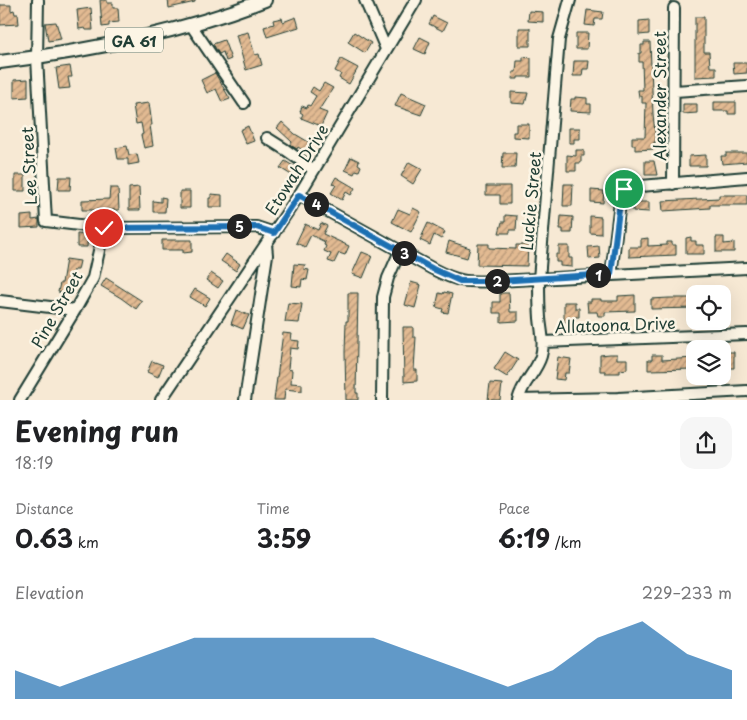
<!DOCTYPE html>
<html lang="en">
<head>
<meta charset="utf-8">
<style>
  body { margin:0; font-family:"Playpen Sans",sans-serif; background:#f6f6f6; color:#202124; height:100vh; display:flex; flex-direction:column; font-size:19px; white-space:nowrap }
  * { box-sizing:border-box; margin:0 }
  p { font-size:16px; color:#757577 }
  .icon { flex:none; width:28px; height:28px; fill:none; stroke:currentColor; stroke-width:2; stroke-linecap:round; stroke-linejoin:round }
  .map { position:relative; height:400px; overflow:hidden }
  .sheet { display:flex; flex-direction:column; background:#fff; flex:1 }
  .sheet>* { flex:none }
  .controls { position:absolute; left:686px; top:285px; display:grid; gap:10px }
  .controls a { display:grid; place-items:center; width:45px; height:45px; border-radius:10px; background:#fff; box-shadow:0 5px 20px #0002; font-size:25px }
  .pin { position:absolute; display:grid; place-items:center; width:42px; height:42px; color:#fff; margin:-21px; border:2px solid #fff; border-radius:50%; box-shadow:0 1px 5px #0007 }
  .km { position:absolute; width:25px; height:25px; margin:-12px; border-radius:50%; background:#222; color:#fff; font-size:14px; line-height:25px; text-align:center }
  .round { display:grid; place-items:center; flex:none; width:52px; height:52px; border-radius:15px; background:#f6f6f6 }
  .headline { display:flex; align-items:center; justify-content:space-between; height:85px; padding:0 15px }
  h1 { font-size:28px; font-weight:700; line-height:38px }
  .figures { display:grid; grid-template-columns:repeat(3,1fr); gap:8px; height:85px; padding:5px 15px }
  .figures div { display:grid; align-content:center }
  .figures b { font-size:25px; font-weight:700 }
  .figures small { font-size:14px; font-weight:400 }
  .figures p { font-size:14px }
  .chart { height:140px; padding:10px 15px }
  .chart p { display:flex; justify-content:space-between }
  .chart svg { width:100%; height:90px; margin-top:5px; fill:#1f6fb2; opacity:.7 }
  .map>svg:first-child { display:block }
  .building { fill:url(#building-hatch); stroke:#1f3d34 }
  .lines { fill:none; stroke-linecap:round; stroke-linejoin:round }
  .minor-casing { stroke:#1f3d34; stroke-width:14 }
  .major-casing { stroke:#1f3d34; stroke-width:16 }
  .minor { stroke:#fcf5e5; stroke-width:10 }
  .major { stroke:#fcf5e5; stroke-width:12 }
  .route-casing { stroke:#fff; stroke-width:10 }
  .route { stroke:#1f6fb2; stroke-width:6 }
  .labels { text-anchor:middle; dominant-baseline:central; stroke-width:5; stroke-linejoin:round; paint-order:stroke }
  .shield { fill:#fcf5e5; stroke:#617469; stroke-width:1 }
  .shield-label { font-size:15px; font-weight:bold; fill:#1f3d34 }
  .street-label { font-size:16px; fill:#1f3d34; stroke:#fcf5e5 }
</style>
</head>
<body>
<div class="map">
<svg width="747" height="400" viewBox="0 0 747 400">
  <defs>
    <pattern id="building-hatch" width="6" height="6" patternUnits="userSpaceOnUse" patternTransform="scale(1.25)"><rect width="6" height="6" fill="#e2ba92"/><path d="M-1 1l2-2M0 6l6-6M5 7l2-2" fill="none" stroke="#b79878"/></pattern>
  </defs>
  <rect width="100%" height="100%" fill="#f7e9d4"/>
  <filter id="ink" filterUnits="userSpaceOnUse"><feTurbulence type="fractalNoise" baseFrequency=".02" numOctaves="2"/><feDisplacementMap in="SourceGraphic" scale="10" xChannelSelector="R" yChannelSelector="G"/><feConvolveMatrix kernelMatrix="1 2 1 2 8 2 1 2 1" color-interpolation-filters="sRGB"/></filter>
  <g filter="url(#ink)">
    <!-- building -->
    <path class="building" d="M100,0H107V3H113V8H118L119,22L109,23V26L102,27Z
      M168,0H195V2L169,8Z
      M0,5H11V11L14,10L15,14H18L19,24L0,25Z
      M91,8L93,30H86L85,28L79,29L77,10Z
      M587,10L603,12L602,19H595L594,26L585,25Z
      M529,11L543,12V22L528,21Z
      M433,16L447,23L443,31L429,24Z
      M296,17L299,27L267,37L264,27L274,24L273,20L282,18L283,22Z
      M695,17H704V52H709L710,67H716V76L695,77Z
      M649,20V34L639,35V21Z
      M56,22L61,39L48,41L45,23Z
      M519,28H530V46H519Z
      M248,32L255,55L259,54L262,65L246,70L236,35Z
      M354,32L371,43L365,53L348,42Z
      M576,33H588L587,49H576Z
      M420,37L430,42L425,54L414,49Z
      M224,40L231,59L226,61L223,52L219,54L213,44Z
      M644,42H650L653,114L656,142H654L655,149L635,150V145H632V137H645L646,103H642V96L639,97L638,90H643L642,62H639V53H641V45H644Z
      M523,57L531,58V77H518V79H512L513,72H516L517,61H523Z
      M341,59L358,68L349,84L339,78L341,74L335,71Z
      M574,61H589L588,69H583L582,76H573Z
      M733,63H747V73L734,74Z
      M70,66L72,77H68L70,88L59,89L56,68Z
      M215,73L230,99L222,102L216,89L207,93L201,80Z
      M28,79V97L14,98V80Z
      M324,83L333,88L319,110L327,113L321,126L301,118L303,114L300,112L302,106L307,108L308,105L310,106L316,96L310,92L313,87L319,91Z
      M511,92L528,93L525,104L511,103Z
      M401,93L426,104L421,115L395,106Z
      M575,97L587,98V104H591V112L570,111L571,99H575Z
      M714,102H736V114H728V111H714Z
      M149,103L152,125H150L153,146L144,148L141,135L143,134L141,123L136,124L133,105Z
      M683,104H697V113L683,114Z
      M282,122L295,134L312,144L307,153L298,147L297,149L290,145L292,142L277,128Z
      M516,124H529V138L513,137V132H516Z
      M248,126L254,141L246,144L240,130Z
      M569,128H580V139H574V143H569Z
      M127,146L129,155L137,154L139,163L128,165V159H118L116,148Z
      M576,150H584V156H581V163H576V171H567V155L576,156Z
      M503,153H516L515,168H502Z
      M726,153H747V162L722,164L721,156H726Z
      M706,155V166H689V156Z
      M351,157L359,161L358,164L361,166L359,171L356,170L354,174L345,170Z
      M285,161L298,169L293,176L280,168Z
      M645,161H654L657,175H645Z
      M409,162L422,169L413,184L401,176Z
      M15,175H25V191H15Z
      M59,177H71L70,190H58Z
      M336,177L355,188L351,195L346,192L342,200L331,193L336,185L332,184Z
      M564,184H573L572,206H563Z
      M486,186H510V204H500V195H486Z
      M139,187L140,210H129V188Z
      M110,188H118L119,210H82V200L109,199Z
      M591,190L604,191L603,203L591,202Z
      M180,191H190V208H180Z
      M211,194L222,195V207H209V198H211Z
      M719,195H747V205H710V208L663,211L662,201L719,198Z
      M161,197L166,198L165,212H153V201L161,202Z
      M633,202H649V212L633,211Z
      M413,208L421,212L411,232L392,222L398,209L410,214Z
      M32,215V220L39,219V227L21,228V216Z
      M505,215L517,216L516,230H510V233H499L502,222H505Z
      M561,216L573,217L572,233H563V229H560Z
      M590,216L601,217V234L590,233Z
      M321,223L327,226L323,234L349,246L345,255L339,253L334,263L328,261L331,254L324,251L326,246L324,245L325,242L311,235L305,247L296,243L305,224L318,230Z
      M428,223L445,232L441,239L434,235L430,245L420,240Z
      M77,234L88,235L87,247H77Z
      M691,237V241H696V245H704V254H686V238Z
      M716,237H724V244L734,243V252H716Z
      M648,238V246L667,245V242H672V245H676V255L629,257V247H641V239Z
      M162,240H192V252L183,253V250H162Z
      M449,241L470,248L467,258L446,252Z
      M478,244H489V248L516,249V245H528L527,266L477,265Z
      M559,246H569V258H572V267L560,266V262H556V254H559Z
      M599,246L600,258L589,259L588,247Z
      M362,252L372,256L363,278L352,274Z
      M226,254L240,264L236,271L221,261Z
      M66,259L80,261L78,270H74L69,294L58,292L60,283H62Z
      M294,264L305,265L304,269L309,270L307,280L302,279L301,287L292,286Z
      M211,273L223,281L218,288L206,280Z
      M106,278L142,301L136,309L121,298L101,286Z
      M411,282L421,285L415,308L405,305Z
      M195,289L210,298L205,306L190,297Z
      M444,292L452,294L448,313L442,312L443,309L436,307L439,293L443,294Z
      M348,293H358L356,393H358V400H346L345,352L346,321H348Z
      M500,293H509L510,312H518V321L501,322V313H493V302H500Z
      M635,295V311L605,312V316H598L597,312H588L587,302H591V299H601V301H618V296Z
      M669,298H695V308L651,309V299Z
      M564,302H575V308H579V317H575V322H564Z
      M288,303L302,304L299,323L285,322Z
      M236,310L249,315L243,329L231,324Z
      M403,327H413V337H416L414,370H417V381L404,382Z
      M283,333L292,334L291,340L299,341L298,349L290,348L288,369L292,370L291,383L302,384V391L285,389L284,400H274Z
      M505,352L518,360L507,377L494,369Z
      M728,352H734V368H722L723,355H728Z
      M610,354H617V359H627V369L620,370V373H605V371H600V355Z
      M652,355H662V360L695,358V369L648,370V360H652Z
      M558,357L571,359L569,373H565L564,380L555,379Z
      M152,361L163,365L158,377L147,372Z
      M490,383L502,384L500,400H488Z"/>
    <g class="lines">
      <defs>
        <path id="minor" d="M38,0L37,58L46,221L104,228L256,227L274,233
          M365,0L386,49
          M191,25L244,103
          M675,91L747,86
          M267,138L286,150L314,170
          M673,184L674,8
          M299,195L433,269C460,283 467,282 496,281L747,268
          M611,275L621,194L624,189L629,187L747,177
          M0,301L75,310
          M543,342L747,334
          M20,400L75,310L93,278L104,228
          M161,400L299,195L416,0
          M245,400L267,255L266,244
          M382,400L383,297L388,278L400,251
          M518,400C523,381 536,373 541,356C545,343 541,330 540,318C539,305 539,292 539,279L559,39L570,0
          M518,400L618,398L747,391"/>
        <path id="major" d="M0,62C90,51 179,33 265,0"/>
      </defs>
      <!-- minor casing -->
      <use href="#minor" class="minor-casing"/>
      <!-- major casing -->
      <use href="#major" class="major-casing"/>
      <!-- minor -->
      <use href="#minor" class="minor"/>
      <!-- major -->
      <use href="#major" class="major"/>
    </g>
  </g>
  <g class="lines" filter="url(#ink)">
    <defs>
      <path id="route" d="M104,228L256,227L274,233L299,195L433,269L460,281H496L611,274L621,194L624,189"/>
    </defs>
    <!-- route casing -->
    <use href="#route" class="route-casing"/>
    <!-- route -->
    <use href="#route" class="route"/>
  </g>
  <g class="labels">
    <!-- shield labels -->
    <rect class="shield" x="105" y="27.5" width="58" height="25" rx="4"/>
    <g class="shield-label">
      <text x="134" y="40">GA 61</text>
    </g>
    <!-- street labels -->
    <g class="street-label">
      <text transform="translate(659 96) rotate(-90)">Alexander Street</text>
      <text transform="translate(28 166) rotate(-93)">Lee Street</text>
      <text transform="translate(296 169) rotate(-58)">Etowah Drive</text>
      <text transform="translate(530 201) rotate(-85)">Luckie Street</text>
      <text transform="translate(56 309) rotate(-60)">Pine Street</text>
      <text transform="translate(615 324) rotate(-2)">Allatoona Drive</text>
    </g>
  </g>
</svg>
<div class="controls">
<a><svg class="icon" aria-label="locate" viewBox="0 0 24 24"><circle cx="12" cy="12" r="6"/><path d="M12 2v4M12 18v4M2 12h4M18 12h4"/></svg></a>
<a><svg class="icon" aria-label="layers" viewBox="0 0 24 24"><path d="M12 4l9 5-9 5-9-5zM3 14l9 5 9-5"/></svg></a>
</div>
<div class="pin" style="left:624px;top:189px;background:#1e9e55"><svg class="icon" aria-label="arrive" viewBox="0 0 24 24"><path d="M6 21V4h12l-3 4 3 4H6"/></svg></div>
<div class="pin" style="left:104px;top:228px;background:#d93025"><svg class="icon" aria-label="check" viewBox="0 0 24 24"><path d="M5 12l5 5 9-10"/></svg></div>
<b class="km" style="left:598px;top:275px">1</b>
<b class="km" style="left:497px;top:281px">2</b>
<b class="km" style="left:404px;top:253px">3</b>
<b class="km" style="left:316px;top:204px">4</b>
<b class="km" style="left:239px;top:226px">5</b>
</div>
<section class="sheet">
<div class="headline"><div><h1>Evening run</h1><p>18:19</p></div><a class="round"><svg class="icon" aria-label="share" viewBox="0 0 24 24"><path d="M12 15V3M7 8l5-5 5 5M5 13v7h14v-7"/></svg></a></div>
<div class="figures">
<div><p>Distance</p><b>0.63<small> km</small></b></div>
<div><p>Time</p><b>3:59</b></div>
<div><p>Pace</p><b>6:19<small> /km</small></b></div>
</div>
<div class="chart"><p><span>Elevation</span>229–233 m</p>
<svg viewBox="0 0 160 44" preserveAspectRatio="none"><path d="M0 44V30L10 38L20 30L30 22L40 14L50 14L60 14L70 14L80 14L90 22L100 30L110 38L120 30L130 14L140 6L150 22L160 30V44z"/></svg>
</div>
</section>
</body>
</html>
